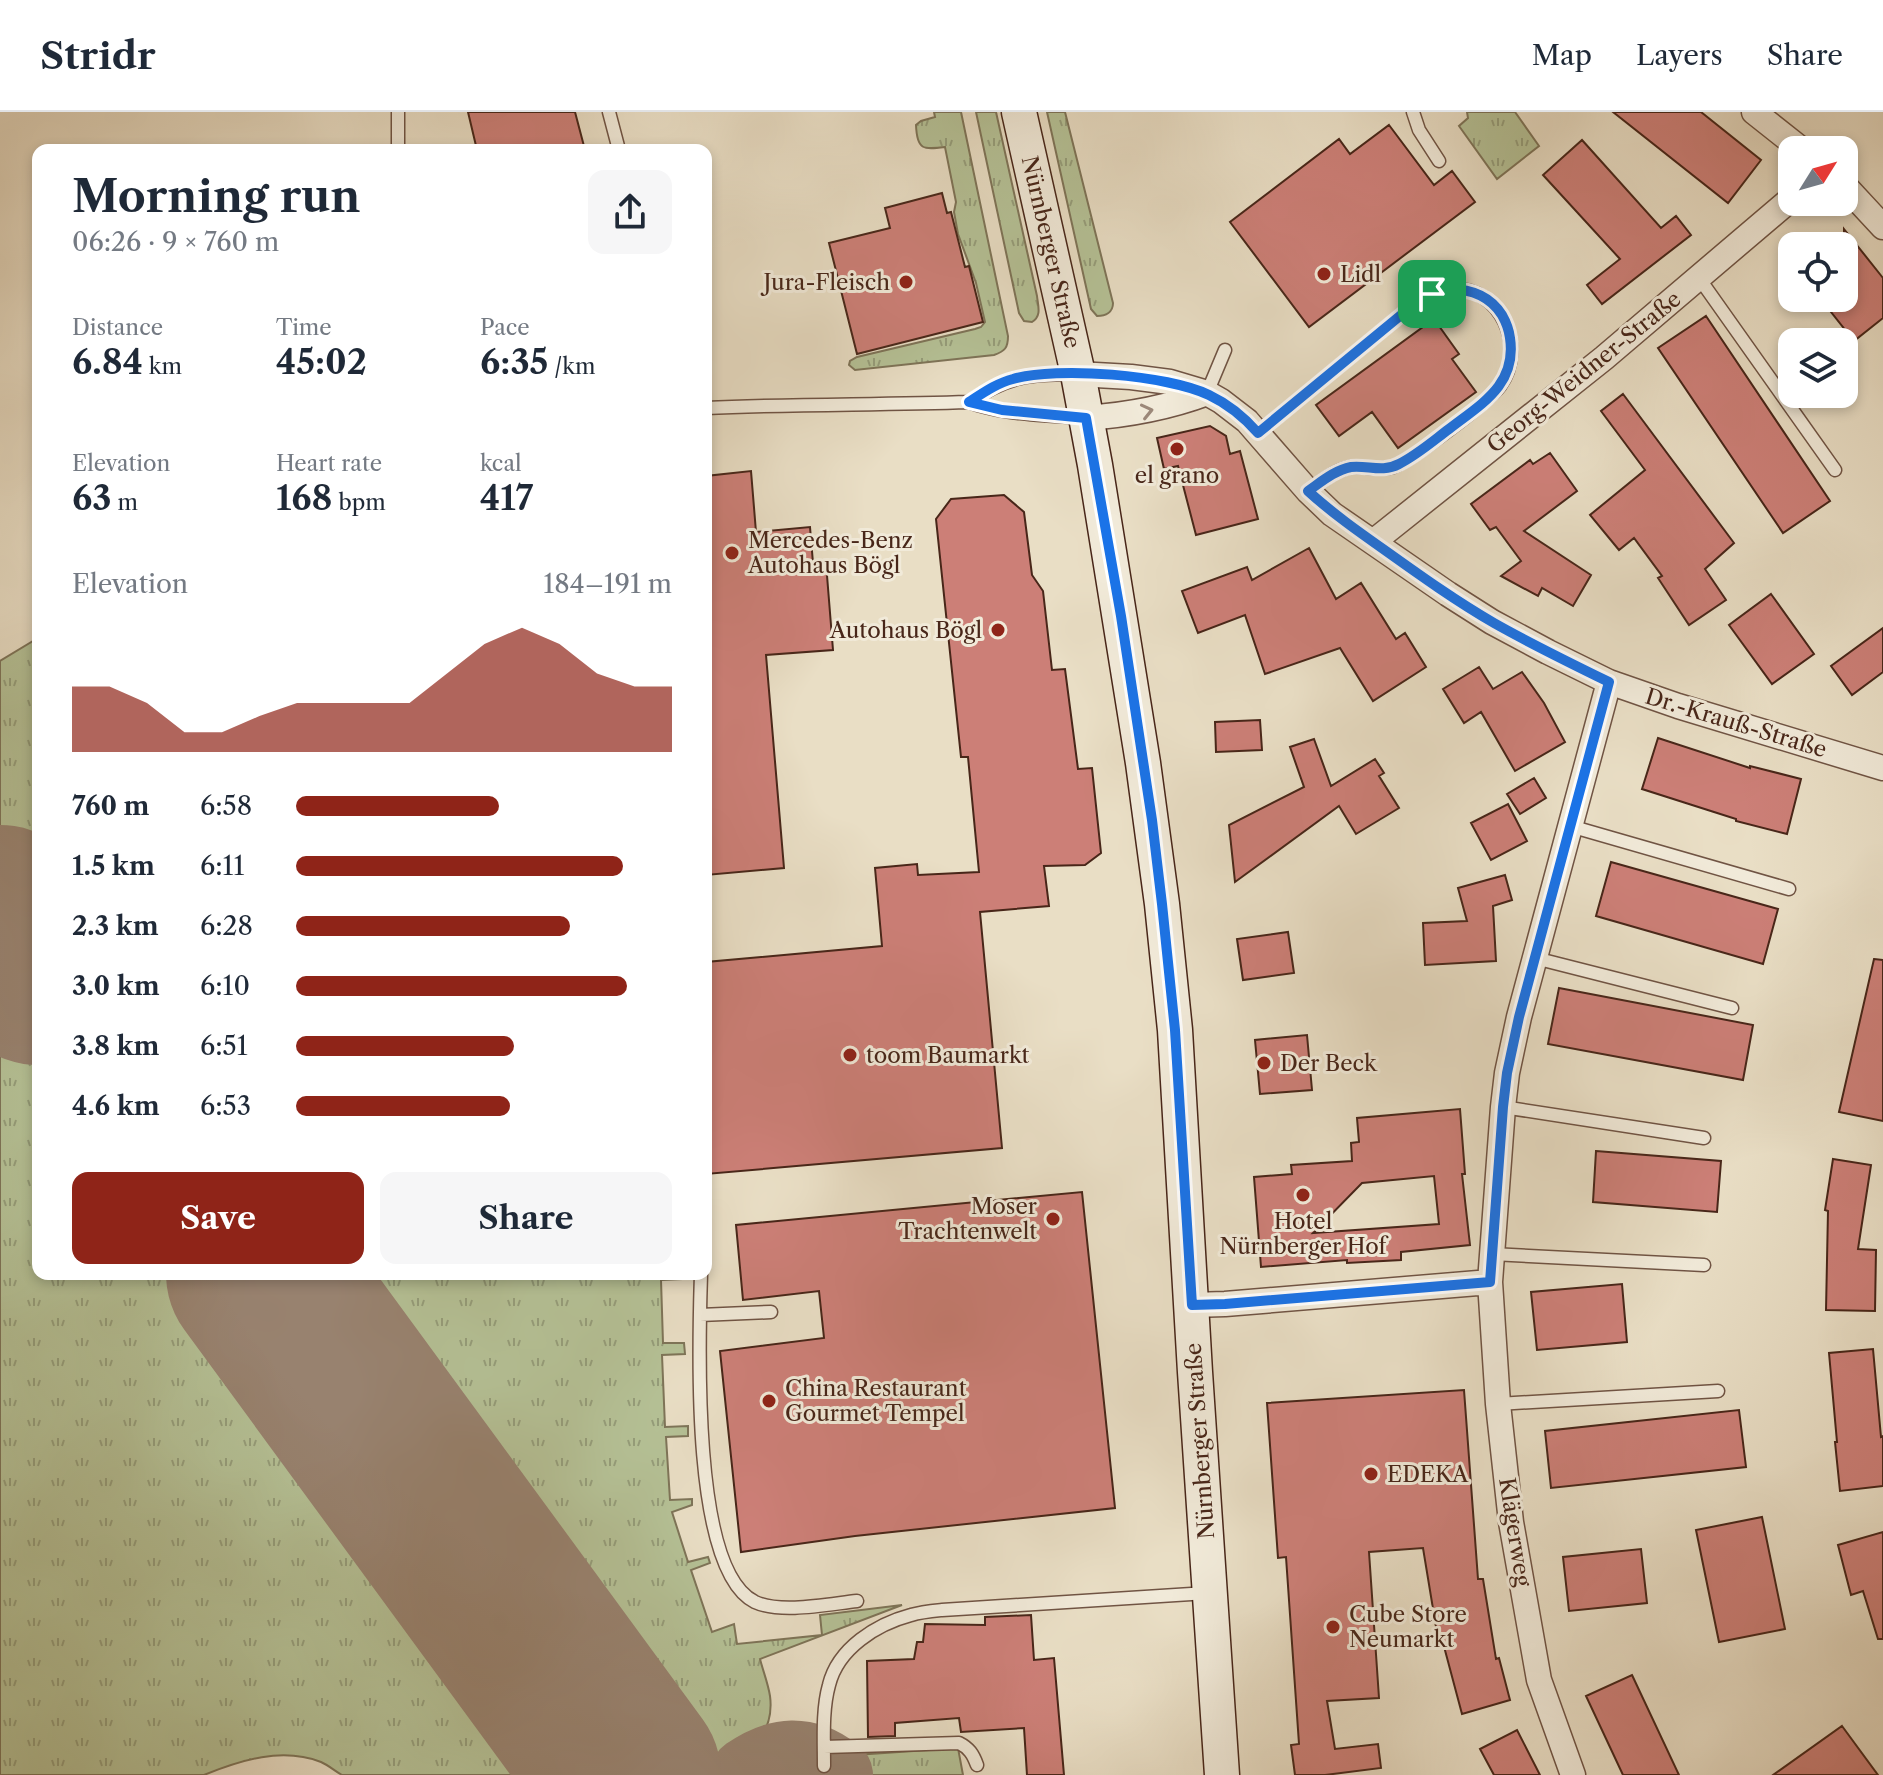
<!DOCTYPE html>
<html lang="en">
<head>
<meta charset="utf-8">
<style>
  body { margin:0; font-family:"Libre Caslon Text",serif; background:#f6f6f7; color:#1f2937; height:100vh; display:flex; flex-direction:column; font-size:30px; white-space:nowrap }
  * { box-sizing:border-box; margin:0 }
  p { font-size:26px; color:#747a83 }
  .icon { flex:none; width:44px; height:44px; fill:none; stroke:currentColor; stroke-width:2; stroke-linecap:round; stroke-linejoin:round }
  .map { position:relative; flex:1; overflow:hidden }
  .side { position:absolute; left:32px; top:32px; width:680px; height:1136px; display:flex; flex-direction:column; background:#fff; border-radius:16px; box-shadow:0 4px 12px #0003 }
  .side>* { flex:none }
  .needle { width:52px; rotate:53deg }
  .buttons { position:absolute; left:1778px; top:24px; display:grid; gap:16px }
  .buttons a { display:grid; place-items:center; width:80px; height:80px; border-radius:16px; background:#fff; box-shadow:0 4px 12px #0003; font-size:40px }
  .pin { position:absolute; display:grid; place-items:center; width:68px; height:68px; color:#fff; margin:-34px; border-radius:16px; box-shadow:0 4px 12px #0006 }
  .round { display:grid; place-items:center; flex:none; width:84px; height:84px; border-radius:16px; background:#f6f6f7 }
  .head { display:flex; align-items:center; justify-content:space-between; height:136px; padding:0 40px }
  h1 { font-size:44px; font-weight:800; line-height:60px }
  .stats { display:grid; grid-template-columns:repeat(3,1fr); gap:12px; height:136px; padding:8px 40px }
  .stats div { display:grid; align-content:center }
  .stats b { font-size:34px; font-weight:800 }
  .stats small { font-size:22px; font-weight:400 }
  .stats p { font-size:22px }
  .chart { height:224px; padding:16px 40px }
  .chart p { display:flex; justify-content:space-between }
  .chart svg { width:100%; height:144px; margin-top:8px; fill:#8f2418; opacity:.7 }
  .button { display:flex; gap:16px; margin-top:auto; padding:16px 40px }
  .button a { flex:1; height:92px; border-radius:16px; background:#8f2418; color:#fff; font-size:32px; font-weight:800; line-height:92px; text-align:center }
  .button a+a { background:#f6f6f7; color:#1f2937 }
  ul { padding:0 40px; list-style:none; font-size:26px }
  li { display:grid; grid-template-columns:128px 96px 1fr; align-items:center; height:60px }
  li i { height:20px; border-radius:10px; background:#8f2418 }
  header { display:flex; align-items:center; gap:48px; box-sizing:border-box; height:112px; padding:0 40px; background:#fff; border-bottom:2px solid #e0e1e3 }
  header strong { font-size:38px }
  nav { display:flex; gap:44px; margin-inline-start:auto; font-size:28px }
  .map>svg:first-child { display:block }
  .grass { fill:url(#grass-tufts); stroke:#7e7458; stroke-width:2 }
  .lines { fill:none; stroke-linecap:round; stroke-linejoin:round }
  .taxiway { stroke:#98826f; stroke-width:76 }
  .runway { stroke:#98826f; stroke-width:188 }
  .building { fill:#cc7f77; stroke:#482619; stroke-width:2; fill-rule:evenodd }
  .service-casing { stroke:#705444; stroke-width:15 }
  .minor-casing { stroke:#705444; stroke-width:27 }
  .secondary-casing { stroke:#482619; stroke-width:37 }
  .service { stroke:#f1ead9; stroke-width:12 }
  .minor { stroke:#f1ead9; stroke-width:24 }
  .secondary { stroke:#f1ead9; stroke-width:34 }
  .oneway { stroke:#9c8879 }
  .route-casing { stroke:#fff; stroke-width:16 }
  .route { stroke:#1a73e8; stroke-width:10 }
  .poi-dot { fill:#8f2418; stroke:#f1ead9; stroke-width:3 }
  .labels { text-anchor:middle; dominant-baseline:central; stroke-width:6; stroke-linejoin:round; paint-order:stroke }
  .street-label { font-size:22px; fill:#482619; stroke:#f1ead9 }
  .poi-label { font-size:22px; fill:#482619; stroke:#f1ead9; text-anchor:start }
</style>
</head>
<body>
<header>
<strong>Stridr</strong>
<nav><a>Map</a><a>Layers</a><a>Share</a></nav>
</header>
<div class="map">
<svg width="1883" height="1663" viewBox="0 0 1883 1663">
  <defs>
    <pattern id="grass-tufts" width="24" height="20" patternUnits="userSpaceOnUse" patternTransform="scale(2)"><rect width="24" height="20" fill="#b5c196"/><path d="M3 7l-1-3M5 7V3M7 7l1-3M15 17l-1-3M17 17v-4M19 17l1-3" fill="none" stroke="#959d7a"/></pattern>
  </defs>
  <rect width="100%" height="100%" fill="#e9dec5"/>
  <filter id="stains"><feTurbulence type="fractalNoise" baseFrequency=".0025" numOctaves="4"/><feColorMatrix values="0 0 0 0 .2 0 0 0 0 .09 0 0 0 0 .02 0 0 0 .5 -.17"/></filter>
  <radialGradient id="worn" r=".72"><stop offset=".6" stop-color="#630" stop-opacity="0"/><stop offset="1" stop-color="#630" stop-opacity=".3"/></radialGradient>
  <!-- grass -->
  <path class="grass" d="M934,0H961L1008,224C1008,236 1005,239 994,243L855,258L849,253L850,249L857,245L975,217L981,215L985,210L976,171L958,122L954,100L956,90L945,35C923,38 917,38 916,13L921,9L935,5Z
    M976,0H996L1037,184C1038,194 1042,204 1032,210L1024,209L1019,201Z
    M1047,0H1065L1113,191C1113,200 1106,204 1097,204L1091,197Z
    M1467,0H1515L1539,34L1497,67L1459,14L1468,6Z
    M38,526V820L0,769V549Z
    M0,847L38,898V1162H231L599,1663H342C335,1659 328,1653 321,1650C282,1635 241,1648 204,1663H0Z
    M288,1162H682V1167L661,1168L663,1231H684L685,1242L662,1243L665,1315L688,1314V1324L666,1325L670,1388L692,1387V1393L672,1400L688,1450L708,1445L710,1451L691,1458L712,1520L734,1512L737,1532L822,1523L820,1503L902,1493L760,1547C763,1559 768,1571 770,1584C775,1621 750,1641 724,1662L657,1663Z
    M958,1636L963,1663H853L840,1644Z"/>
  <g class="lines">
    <!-- taxiway -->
    <path class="taxiway" d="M748,1663C778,1642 806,1640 835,1663"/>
    <!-- runway -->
    <path class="runway" d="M0,807L38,859
      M260,1162L627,1663"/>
  </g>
  <!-- building -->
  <path class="building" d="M468,0H575L585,38H477Z
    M1613,0H1701L1761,48L1728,91Z
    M1389,13L1434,73L1452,59L1475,90L1309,215L1230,110L1339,27L1350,42Z
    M1582,28L1661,116L1676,104L1691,123L1602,192L1587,173L1620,147L1543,63Z
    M942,81L947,101L951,100L965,155L969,154L983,210L857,242L829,131L890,116L885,96Z
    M1844,117L1883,166V206L1854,229L1820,186H1844Z
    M1706,204L1830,389L1783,421L1658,236Z
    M1434,207L1459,242L1452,247L1476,280L1398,336L1372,300L1339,324L1316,293Z
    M1623,282L1734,431L1705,457L1726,488L1689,513L1658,466L1662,464L1634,426L1619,438L1590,403L1645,358L1601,299Z
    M1210,314L1226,324L1230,342L1240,339L1258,407L1196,423L1178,354L1164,357L1157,326Z
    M1550,341L1577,379L1524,419L1591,463L1573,494L1542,476L1538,484L1501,464L1521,449L1496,415L1490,418L1471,392L1530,348L1533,352Z
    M751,359L756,420L810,415L813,451H826L833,538L766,543L784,756L706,763V364Z
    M1004,383L1024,400L1032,463L1043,479L1052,558L1065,557L1078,657L1092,656L1101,741L1085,753L1044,754L1049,794L980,800L1002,1036L706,1062V850L882,834L875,756L917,752L918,763L979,760L968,645H961L936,407L951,387Z
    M1309,436L1336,487L1361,471L1396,527L1405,521L1426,555L1373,589L1340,536L1265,562L1245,503L1198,521L1182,479L1247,455L1252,468Z
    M1771,482L1814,542L1772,572L1729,513Z
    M1883,516V560L1852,583L1831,554Z
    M1479,555L1493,577L1522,560L1544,591L1565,630L1515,659L1481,600L1464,611L1443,577Z
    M1260,608L1262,638L1216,640L1215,610Z
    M1658,626L1750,656V654L1801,667L1787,722L1736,709V707L1642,677Z
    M1314,627L1331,674L1375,647L1384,661L1379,664L1399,696L1356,722L1339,694L1235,770L1229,713L1304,675L1290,635Z
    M1534,666L1546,686L1520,702L1507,682Z
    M1508,692L1527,729L1491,748L1471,711Z
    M1611,750L1778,797L1763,852L1596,804Z
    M1505,763L1512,788L1493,794L1496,849L1425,853L1423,811L1467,809L1458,776Z
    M1288,820L1294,861L1243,868L1237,827Z
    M1874,847L1883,848V1009L1839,1000Z
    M1559,876L1753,913L1743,968L1548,932Z
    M1307,923L1312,978L1260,982L1255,928Z
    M1460,997L1465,1062H1462L1470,1133L1401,1140V1148L1347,1151V1148L1261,1155L1254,1065L1292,1062L1291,1053L1352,1049L1351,1031L1359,1030L1357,1006ZM1434,1064L1439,1112L1313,1121L1362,1071Z
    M1596,1039L1721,1049L1717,1100L1593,1090Z
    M1833,1047L1871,1053L1858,1137L1876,1138L1875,1199L1826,1198L1828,1099L1825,1098Z
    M1082,1080L1115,1396L855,1424L741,1440L720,1239L824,1226L819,1179L743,1188L736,1113Z
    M1622,1172L1627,1230L1537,1238L1531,1180Z
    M1873,1237L1881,1325L1883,1324V1374L1840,1379L1835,1330H1837L1829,1241Z
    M1464,1278L1478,1467H1483L1496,1547L1499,1546L1510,1588L1462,1602L1442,1527H1438L1423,1436L1369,1440L1379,1586L1327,1589L1335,1637L1378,1632L1381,1656L1325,1663H1295L1291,1633L1299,1632L1286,1445L1278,1446L1267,1291Z
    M1739,1298L1746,1355L1551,1376L1545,1319Z
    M1762,1405L1785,1517L1719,1530L1696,1418Z
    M1883,1420V1527H1878L1863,1479L1851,1483L1838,1433Z
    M1641,1437L1647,1491L1569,1499L1563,1445Z
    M1031,1503L1034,1548L1054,1546L1064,1663H1027L1024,1616L961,1620L959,1606L895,1611V1624L868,1625L867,1549L914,1547L917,1530H923L925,1512L985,1513V1505Z
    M1632,1563L1679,1663H1623L1586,1584Z
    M1842,1614L1878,1663H1773Z
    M1517,1618L1540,1663H1494L1480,1637Z"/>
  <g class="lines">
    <defs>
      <path id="service" d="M398,0V38
        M609,0L619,38
        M1413,0L1419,18L1439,49
        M1699,166L1835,358
        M1207,281L1225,238
        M969,290C1010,263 1028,263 1075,262
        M706,296C794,292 881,293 969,290C999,302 1051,304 1085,306
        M1258,321L1412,194C1424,186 1436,178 1451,177C1500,173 1528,236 1500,274C1488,290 1412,348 1393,355C1380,359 1369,355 1356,355C1338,354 1322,370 1308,379
        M1570,714L1789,777
        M1535,846L1732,896
        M1503,995L1704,1026
        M1492,1142L1704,1153
        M701,1162C699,1227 690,1458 755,1490C781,1502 829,1492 857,1489
        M700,1203L771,1200
        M1498,1292L1718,1279
        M824,1635L959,1631C969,1636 973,1642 977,1653
        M824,1654C824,1628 822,1598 829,1573C838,1536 877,1512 911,1503C921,1500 932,1499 942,1498L1207,1481"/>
      <path id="minor" d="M1754,0L1802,38
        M1844,73L1883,115
        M1078,262L1131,265L1170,270L1207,281L1221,289L1247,309L1308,379L1332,402L1448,482L1492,510L1548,540L1609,570L1678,594L1883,656
        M1086,306C1128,303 1167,296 1207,281
        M1373,430L1604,246L1792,86
        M1192,1193L1225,1192L1490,1170
        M1573,1663L1539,1568L1511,1410L1498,1292L1490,1170L1503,995L1507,961L1519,905L1609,570"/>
      <path id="secondary" d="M1019,0L1078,262L1095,353L1143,651L1162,792L1175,918L1195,1260L1222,1663"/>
    </defs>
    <!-- service casing -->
    <use href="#service" class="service-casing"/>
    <!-- minor casing -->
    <use href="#minor" class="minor-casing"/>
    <!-- secondary casing -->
    <use href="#secondary" class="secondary-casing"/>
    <!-- service -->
    <use href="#service" class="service"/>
    <!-- minor -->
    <use href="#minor" class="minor"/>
    <!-- secondary -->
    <use href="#secondary" class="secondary"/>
  </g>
  <!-- one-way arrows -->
  <defs><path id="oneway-chevron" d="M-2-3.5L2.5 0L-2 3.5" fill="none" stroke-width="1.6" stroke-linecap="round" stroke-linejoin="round" transform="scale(2)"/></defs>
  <use class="oneway" href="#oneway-chevron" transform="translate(1147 299) rotate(-13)"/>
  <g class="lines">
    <defs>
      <path id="route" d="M1449,177C1470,177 1490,184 1502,203C1506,210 1509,218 1510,226C1517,273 1481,292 1449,317C1433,329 1417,343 1399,352C1382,361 1368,353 1351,355C1335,358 1321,370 1308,379C1332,401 1359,420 1386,439C1421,464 1456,489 1494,511C1531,532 1570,551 1609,570L1519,905L1507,961L1503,995L1490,1170L1225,1192L1192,1193L1175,918L1162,792L1152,708L1121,504L1086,306L1002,298L969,290C983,281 997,271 1013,267C1057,254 1168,263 1209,283C1228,292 1244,305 1258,321L1412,194L1432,182Z"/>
    </defs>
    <!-- route casing -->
    <use href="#route" class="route-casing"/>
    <!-- route -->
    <use href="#route" class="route"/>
  </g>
  <!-- markers -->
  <g class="poi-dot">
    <circle cx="1324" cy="162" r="8"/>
    <circle cx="906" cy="170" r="8"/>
    <circle cx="1177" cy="337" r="8"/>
    <circle cx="732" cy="441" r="8"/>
    <circle cx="998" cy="518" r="8"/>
    <circle cx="850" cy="943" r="8"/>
    <circle cx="1264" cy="951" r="8"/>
    <circle cx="1303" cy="1083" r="8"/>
    <circle cx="1053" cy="1107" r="8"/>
    <circle cx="769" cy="1289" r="8"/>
    <circle cx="1371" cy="1362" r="8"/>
    <circle cx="1333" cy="1515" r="8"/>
  </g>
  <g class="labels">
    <!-- street labels -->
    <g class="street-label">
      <text transform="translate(1051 140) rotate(77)">Nürnberger Straße</text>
      <text transform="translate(1584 260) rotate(-39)">Georg-Weidner-Straße</text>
      <text transform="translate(1736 611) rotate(17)">Dr.-Krauß-Straße</text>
      <text transform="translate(1200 1329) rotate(-94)">Nürnberger Straße</text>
      <text transform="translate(1515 1420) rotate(81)">Klägerweg</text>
    </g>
    <!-- poi labels -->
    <g class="poi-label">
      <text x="1340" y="162">Lidl</text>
      <text x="890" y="170" text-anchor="end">Jura-Fleisch</text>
      <text x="1177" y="363" text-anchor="middle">el grano</text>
      <text x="748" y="428">Mercedes-Benz<tspan x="748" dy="25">Autohaus Bögl</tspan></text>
      <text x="982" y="518" text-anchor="end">Autohaus Bögl</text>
      <text x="866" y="943">toom Baumarkt</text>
      <text x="1280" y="951">Der Beck</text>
      <text x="1037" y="1094" text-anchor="end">Moser<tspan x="1037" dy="25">Trachtenwelt</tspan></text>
      <text x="1303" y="1109" text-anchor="middle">Hotel<tspan x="1303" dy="25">Nürnberger Hof</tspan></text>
      <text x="785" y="1276">China Restaurant<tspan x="785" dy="25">Gourmet Tempel</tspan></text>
      <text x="1387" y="1362">EDEKA</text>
      <text x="1349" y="1502">Cube Store<tspan x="1349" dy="25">Neumarkt</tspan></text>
    </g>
  </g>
  <rect width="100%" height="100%" filter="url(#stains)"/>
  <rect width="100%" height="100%" fill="url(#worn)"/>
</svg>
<div class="buttons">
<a><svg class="needle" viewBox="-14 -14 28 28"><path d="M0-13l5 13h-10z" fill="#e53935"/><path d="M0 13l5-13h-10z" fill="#747a83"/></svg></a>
<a><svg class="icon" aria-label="locate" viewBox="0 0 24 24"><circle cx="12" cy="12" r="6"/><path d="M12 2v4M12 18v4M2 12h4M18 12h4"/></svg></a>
<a><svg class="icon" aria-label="layers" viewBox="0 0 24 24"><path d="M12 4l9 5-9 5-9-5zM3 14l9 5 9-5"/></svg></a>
</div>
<div class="pin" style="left:1432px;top:182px;background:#1e9e55"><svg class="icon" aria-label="arrive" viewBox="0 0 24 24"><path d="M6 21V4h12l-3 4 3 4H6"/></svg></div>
<section class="side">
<div class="head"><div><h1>Morning run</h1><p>06:26 · 9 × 760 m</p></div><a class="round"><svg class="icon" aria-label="share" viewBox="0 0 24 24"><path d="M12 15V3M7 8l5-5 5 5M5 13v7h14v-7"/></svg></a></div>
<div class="stats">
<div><p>Distance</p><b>6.84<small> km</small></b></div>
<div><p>Time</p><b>45:02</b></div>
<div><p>Pace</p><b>6:35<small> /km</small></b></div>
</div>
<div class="stats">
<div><p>Elevation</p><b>63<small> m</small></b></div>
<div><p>Heart rate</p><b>168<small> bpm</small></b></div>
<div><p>kcal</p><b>417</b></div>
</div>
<div class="chart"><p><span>Elevation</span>184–191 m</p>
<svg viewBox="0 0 160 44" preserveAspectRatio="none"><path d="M0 44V24L10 24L20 29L30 38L40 38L50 33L60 29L70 29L80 29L90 29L100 20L110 11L120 6L130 11L140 20L150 24L160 24V44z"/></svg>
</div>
<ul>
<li><b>760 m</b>6:58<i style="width:54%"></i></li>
<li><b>1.5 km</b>6:11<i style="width:87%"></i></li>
<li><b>2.3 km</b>6:28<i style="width:73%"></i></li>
<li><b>3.0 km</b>6:10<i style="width:88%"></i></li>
<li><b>3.8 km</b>6:51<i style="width:58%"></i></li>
<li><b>4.6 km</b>6:53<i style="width:57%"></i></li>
</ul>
<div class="button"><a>Save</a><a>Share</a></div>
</section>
</div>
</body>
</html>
